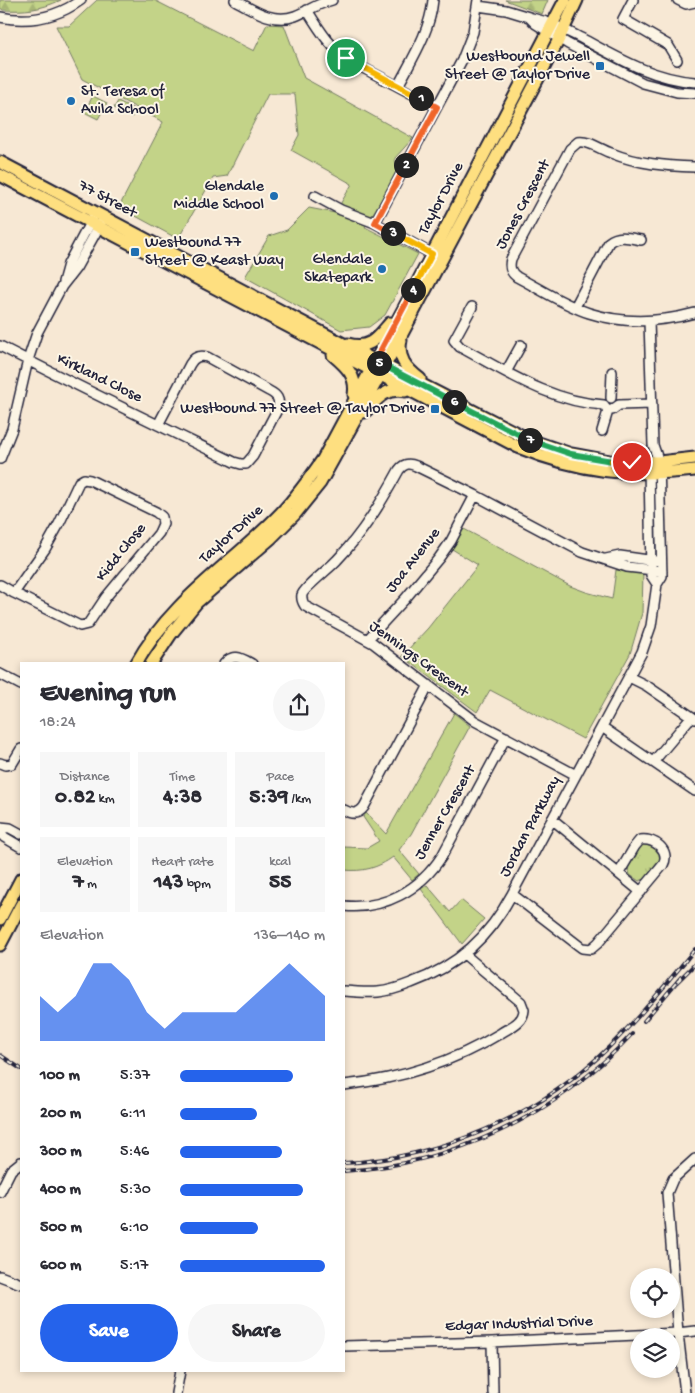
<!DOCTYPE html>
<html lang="en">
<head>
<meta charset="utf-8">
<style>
  body { margin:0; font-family:"Gochi Hand",sans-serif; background:#f7f7f7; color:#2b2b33; height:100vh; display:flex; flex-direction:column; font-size:19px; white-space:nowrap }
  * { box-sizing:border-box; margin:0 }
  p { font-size:16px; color:#7c7c81 }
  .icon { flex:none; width:28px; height:28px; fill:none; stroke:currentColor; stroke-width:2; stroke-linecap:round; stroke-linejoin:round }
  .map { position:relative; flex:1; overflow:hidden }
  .panel { position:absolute; left:20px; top:662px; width:325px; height:710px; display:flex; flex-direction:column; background:#fff; border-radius:0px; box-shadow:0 2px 8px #0003 }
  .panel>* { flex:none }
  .tools { position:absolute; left:630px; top:1268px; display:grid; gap:10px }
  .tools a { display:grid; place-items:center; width:50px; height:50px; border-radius:50%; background:#fff; box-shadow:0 2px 8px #0003; font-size:25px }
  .pin { position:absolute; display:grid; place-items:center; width:42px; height:42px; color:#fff; margin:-21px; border:2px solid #fff; border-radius:50%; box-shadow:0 1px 5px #0007 }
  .km { position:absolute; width:25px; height:25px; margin:-12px; border-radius:50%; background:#222; color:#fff; font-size:14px; line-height:25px; text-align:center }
  .round { display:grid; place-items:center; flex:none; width:52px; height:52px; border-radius:26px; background:#f7f7f7 }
  .summary { display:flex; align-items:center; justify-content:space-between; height:85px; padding:0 20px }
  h1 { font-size:28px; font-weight:700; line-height:38px }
  .figures { display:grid; grid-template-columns:repeat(3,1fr); gap:8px; height:85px; padding:5px 20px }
  .figures div { display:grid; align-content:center; border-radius:0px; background:#f7f7f7; text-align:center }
  .figures b { font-size:21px; font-weight:700 }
  .figures small { font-size:14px; font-weight:400 }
  .figures p { font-size:14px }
  .chart { height:140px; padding:10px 20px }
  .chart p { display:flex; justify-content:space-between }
  .chart svg { width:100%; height:90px; margin-top:5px; fill:#2563eb; opacity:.7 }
  .cta { display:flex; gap:10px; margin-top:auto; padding:10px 20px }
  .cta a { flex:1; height:58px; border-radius:30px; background:#2563eb; color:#fff; font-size:20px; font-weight:700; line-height:58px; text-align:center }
  .cta a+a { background:#f7f7f7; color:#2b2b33 }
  ul { padding:0 20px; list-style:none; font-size:16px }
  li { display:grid; grid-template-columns:80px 60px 1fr; align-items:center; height:38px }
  li i { height:12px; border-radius:6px; background:#2563eb }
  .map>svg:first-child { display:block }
  .grass { fill:url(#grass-tufts); stroke:#727a62 }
  .forest { fill:url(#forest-firs); stroke:#727a62 }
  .park { fill:#c3d388; stroke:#727a62 }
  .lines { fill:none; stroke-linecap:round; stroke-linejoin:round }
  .minor-casing { stroke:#22223b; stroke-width:12 }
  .major-casing { stroke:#22223b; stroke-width:15 }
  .minor { stroke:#fcf5e5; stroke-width:9 }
  .major { stroke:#fedf80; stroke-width:11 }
  .rail-casing { stroke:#22223b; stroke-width:4 }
  .rail { stroke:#fcf5e5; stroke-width:2; stroke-dasharray:5.5; stroke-linecap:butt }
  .split-1-casing { stroke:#fff; stroke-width:10 }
  .split-2-casing { stroke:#fff; stroke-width:10 }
  .split-3-casing { stroke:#fff; stroke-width:10 }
  .split-4-casing { stroke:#fff; stroke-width:10 }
  .split-5-casing { stroke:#fff; stroke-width:10 }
  .split-6-casing { stroke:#fff; stroke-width:10 }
  .split-7-casing { stroke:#fff; stroke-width:10 }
  .split-8-casing { stroke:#fff; stroke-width:10 }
  .split-9-casing { stroke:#fff; stroke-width:10 }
  .split-1 { stroke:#f5b400; stroke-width:6 }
  .split-2 { stroke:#f0652b; stroke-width:6 }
  .split-3 { stroke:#f0652b; stroke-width:6 }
  .split-4 { stroke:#f5b400; stroke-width:6 }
  .split-5 { stroke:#f0652b; stroke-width:6 }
  .split-6 { stroke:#22a559; stroke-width:6 }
  .split-7 { stroke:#22a559; stroke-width:6 }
  .split-8 { stroke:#22a559; stroke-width:6 }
  .split-9 { stroke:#f5b400; stroke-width:6 }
  .poi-dot { fill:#1f6fb2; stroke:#fcf5e5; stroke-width:2 }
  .labels { text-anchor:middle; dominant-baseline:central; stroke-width:4; stroke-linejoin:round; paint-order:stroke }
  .poi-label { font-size:16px; fill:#22223b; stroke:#fcf5e5; text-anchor:end }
  .street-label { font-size:16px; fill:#22223b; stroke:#fcf5e5 }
</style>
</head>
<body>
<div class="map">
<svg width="695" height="1393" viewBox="0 0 695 1393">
  <defs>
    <pattern id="grass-tufts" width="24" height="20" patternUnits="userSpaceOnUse" patternTransform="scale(1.25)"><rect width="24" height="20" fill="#c3d388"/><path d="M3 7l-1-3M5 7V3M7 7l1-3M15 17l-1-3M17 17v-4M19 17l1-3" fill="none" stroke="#a7b576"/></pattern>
    <pattern id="forest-firs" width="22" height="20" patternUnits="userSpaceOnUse" patternTransform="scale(1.25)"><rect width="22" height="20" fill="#c3d388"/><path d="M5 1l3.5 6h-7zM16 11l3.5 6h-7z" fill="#a7b576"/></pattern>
  </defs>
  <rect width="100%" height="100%" fill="#f7e8d4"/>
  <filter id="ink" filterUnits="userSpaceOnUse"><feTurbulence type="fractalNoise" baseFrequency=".02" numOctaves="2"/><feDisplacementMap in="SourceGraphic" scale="10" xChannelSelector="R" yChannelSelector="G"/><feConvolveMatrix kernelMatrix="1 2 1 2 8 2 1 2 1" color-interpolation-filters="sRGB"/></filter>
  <g filter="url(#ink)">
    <!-- grass -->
    <path class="grass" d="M643,844C651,844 660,850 661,858L645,879L639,881L630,875L628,868L641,846Z"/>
    <!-- forest -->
    <path class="forest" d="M0,0H61C40,10 25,11 3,10L0,8Z
      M505,0H548L542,14Z"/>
    <!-- park -->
    <path class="park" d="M97,0H154L254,51L267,24L284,25L304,78L413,138L395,158L397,173L365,227L418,254L385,315L369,327L341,330L245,277L269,236L287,230L309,208L335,213L352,184L291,150L299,135L295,94H268L227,176L213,178L178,239L119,207L163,122L82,79L56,26H69Z
      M93,96L107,103L98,119L84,112Z
      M118,101L136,110L132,117L114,108Z
      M464,529L570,586L586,592L612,599L616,570L643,573L642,613L630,654L583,739L490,690L477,712L402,656L428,628L478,565L452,549Z
      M454,713L470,726L411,834L399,850L419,874L412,880L393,857C378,868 363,872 344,870V847L367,848L379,841L363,817L366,813L386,834Z
      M427,885L450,912L461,900L484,919L462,944L421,889Z"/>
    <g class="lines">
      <defs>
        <path id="minor" d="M235,0C253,10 273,24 295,16C308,11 319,3 332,0
          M633,0L623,19L668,45L677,60
          M678,0L686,4L695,2
          M478,6L506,10L529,17L536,24L568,44L643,83L677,92L695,93
          M307,10C320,31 331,49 352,62L437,107
          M0,17C30,23 56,18 81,0
          M532,18C550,22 565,30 581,38C618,58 653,79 695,82
          M398,86C412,59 430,32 433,0
          M695,167C666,166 638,164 611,153C601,150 589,140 578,142L570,149L511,259C509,267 510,272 517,277C540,289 564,305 589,313C623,324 661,322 695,313
          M315,196L341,210L375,223L432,254
          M375,223L462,60L473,32L478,0
          M63,282L68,264L93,217
          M472,307L454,340L460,347C505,371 551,402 604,405
          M575,307L609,242C619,234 630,238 641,240
          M0,346C77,386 156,424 234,462L241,464H246L253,456L278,408C280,399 277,395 269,391L207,357C199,355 194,357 190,364L158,425
          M506,372L521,345
          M611,398L612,372
          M608,411L612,410L619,405L652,404
          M602,431L608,411L604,406
          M0,459L12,429L28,360L37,333L62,286L76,268L101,223
          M649,469L651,570V575L657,584
          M84,479L90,480L156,512L162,517L163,524L159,533L106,597L88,624L80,626L14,593L45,549L59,524L79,482Z
          M606,559L620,556L655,561
          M0,585L14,593
          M368,639L405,599L439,558L451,541L475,495
          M224,664C233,653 241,658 252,664
          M0,674L21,685
          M629,677L647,686L695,719
          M602,727L695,791
          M654,761L691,717
          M0,763L5,765L12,764L21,749
          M576,775L475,721L373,643L305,606C303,603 301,600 302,595C303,589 331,567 337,560C363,533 381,503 399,470C404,463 409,463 416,466L475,495L582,552L627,567L662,571
          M344,810C351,814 358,815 364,807L429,685
          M552,819L641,892
          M0,827L10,828L21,834
          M0,831L4,837L21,847
          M512,894L578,945L582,948L591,949L598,943L663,865C671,850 654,838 640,840L635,846L619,873
          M344,906C384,910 420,890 442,856L506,737
          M344,991C355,992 367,993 378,992C390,991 401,987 411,983C458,966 489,937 512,894L642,652L651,626L657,584L662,576L659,462L653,445L649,321
          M344,1085C400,1079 452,1063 501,1033C510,1027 523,1023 524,1010L521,1002L464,954
          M0,1192L11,1170L21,1162
          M0,1276L21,1284
          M492,1342L493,1393
          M344,1346L492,1342L678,1333L695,1331
          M176,1393L180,1371
          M685,1393L678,1333L667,1193L673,1179L695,1159"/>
        <path id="major" d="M0,162L385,366L530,440L571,454L609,461L659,462L695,458
          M0,175L518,447C580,472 629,477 695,470
          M401,340C397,358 406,368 420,379
          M348,344C370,350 377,338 390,323
          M333,355C347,367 357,376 354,395
          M365,412C377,399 385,387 405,391
          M136,664C171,600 232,564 281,513C297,496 310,478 323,459L405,306L565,0
          M151,664L171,634L197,602L271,538L295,514L320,483L380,375L557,43L577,0
          M0,919L21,879
          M0,945L21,905"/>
      </defs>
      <!-- minor casing -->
      <use href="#minor" class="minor-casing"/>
      <!-- major casing -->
      <use href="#major" class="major-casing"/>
      <!-- minor -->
      <use href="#minor" class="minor"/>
      <!-- major -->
      <use href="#major" class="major"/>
      <defs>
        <path id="rail" d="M677,982L695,964
          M644,1021L681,977
          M0,1055L21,1069
          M344,1163C441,1158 537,1117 607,1049C639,1018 667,983 695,949
          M344,1171C454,1164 557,1115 632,1034"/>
      </defs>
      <!-- rail casing -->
      <use href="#rail" class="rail-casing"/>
      <!-- rail -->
      <use href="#rail" class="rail"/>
    </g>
  </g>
  <g class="lines" filter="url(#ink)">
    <defs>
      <path id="split-1" d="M346,58L421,98"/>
      <path id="split-2" d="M406,165L437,107L421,98"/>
      <path id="split-3" d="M393,233L375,223L406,165"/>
      <path id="split-4" d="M393,233L432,254L413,290"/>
      <path id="split-5" d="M379,363L375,361L413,290"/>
      <path id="split-6" d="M379,363L454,402"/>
      <path id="split-7" d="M454,402L530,440"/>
      <path id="split-8" d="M530,440L571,454L612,461"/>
      <path id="split-9" d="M612,461L632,462"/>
    </defs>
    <!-- split-1 casing -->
    <use href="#split-1" class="split-1-casing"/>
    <!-- split-2 casing -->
    <use href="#split-2" class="split-2-casing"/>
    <!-- split-3 casing -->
    <use href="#split-3" class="split-3-casing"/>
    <!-- split-4 casing -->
    <use href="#split-4" class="split-4-casing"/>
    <!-- split-5 casing -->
    <use href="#split-5" class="split-5-casing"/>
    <!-- split-6 casing -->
    <use href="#split-6" class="split-6-casing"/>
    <!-- split-7 casing -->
    <use href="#split-7" class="split-7-casing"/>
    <!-- split-8 casing -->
    <use href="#split-8" class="split-8-casing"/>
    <!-- split-9 casing -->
    <use href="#split-9" class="split-9-casing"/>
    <!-- split-1 -->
    <use href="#split-1" class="split-1"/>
    <!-- split-2 -->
    <use href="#split-2" class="split-2"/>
    <!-- split-3 -->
    <use href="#split-3" class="split-3"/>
    <!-- split-4 -->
    <use href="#split-4" class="split-4"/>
    <!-- split-5 -->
    <use href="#split-5" class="split-5"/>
    <!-- split-6 -->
    <use href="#split-6" class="split-6"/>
    <!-- split-7 -->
    <use href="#split-7" class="split-7"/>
    <!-- split-8 -->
    <use href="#split-8" class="split-8"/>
    <!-- split-9 -->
    <use href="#split-9" class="split-9"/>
  </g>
  <!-- markers -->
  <g class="poi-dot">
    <rect x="595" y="61" width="10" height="10" rx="2.5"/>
    <circle cx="71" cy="101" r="5"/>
    <circle cx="274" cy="196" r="5"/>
    <rect x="130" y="247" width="10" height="10" rx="2.5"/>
    <circle cx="382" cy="269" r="5"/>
    <rect x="430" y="404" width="10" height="10" rx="2.5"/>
  </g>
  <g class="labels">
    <!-- poi labels -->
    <g class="poi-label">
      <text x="590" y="57">Westbound Jewell<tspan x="590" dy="18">Street @ Taylor Drive</tspan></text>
      <text x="81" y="92" text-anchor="start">St. Teresa of<tspan x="81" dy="18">Avila School</tspan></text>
      <text x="264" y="187">Glendale<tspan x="264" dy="18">Middle School</tspan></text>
      <text x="145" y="243" text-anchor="start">Westbound 77<tspan x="145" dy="18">Street @ Keast Way</tspan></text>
      <text x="372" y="260">Glendale<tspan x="372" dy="18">Skatepark</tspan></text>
      <text x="425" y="409">Westbound 77 Street @ Taylor Drive</text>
    </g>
    <!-- street labels -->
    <g class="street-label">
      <text transform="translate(442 199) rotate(-62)">Taylor Drive</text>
      <text transform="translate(107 200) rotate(28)">77 Street</text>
      <text transform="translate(524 205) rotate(-62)">Jones Crescent</text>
      <text transform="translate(99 379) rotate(26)">Kirkland Close</text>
      <text transform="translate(232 535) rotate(-42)">Taylor Drive</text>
      <text transform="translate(122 553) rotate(-51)">Kidd Close</text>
      <text transform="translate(414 561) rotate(-52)">Joa Avenue</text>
      <text transform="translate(418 660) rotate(36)">Jennings Crescent</text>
      <text transform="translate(446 813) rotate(-60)">Jenner Crescent</text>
      <text transform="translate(531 827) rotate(-62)">Jordan Parkway</text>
      <text transform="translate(519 1325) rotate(-2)">Edgar Industrial Drive</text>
    </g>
  </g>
</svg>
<div class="tools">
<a><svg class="icon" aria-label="locate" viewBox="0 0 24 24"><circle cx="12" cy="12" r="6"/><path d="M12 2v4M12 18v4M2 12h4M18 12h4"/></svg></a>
<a><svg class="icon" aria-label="layers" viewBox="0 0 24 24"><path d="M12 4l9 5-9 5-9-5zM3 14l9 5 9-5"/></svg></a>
</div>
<div class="pin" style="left:346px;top:58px;background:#1e9e55"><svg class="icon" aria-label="arrive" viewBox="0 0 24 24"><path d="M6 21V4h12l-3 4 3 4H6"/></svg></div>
<div class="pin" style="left:632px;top:462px;background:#d93025"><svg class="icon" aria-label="check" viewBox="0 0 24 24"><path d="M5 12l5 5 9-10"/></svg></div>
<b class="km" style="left:421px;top:98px">1</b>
<b class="km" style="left:406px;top:165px">2</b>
<b class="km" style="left:393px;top:233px">3</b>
<b class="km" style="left:413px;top:290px">4</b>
<b class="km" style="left:379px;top:363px">5</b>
<b class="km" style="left:454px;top:402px">6</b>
<b class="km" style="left:530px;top:440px">7</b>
<section class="panel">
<div class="summary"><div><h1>Evening run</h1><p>18:24</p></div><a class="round"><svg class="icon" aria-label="share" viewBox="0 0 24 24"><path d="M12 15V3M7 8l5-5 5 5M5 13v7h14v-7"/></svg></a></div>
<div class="figures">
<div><p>Distance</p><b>0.82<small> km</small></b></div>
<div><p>Time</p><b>4:38</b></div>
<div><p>Pace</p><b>5:39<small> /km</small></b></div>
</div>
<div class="figures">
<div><p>Elevation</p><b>7<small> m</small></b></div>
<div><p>Heart rate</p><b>143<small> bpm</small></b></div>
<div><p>kcal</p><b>55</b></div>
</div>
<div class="chart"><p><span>Elevation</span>136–140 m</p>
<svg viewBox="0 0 160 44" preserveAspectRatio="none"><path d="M0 44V22L10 30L20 22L30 6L40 6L50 14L60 30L70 38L80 30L90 30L100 30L110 30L120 22L130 14L140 6L150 14L160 22V44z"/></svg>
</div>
<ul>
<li><b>100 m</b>5:37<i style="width:78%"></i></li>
<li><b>200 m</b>6:11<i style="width:53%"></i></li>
<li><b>300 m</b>5:46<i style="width:70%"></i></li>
<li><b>400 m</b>5:30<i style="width:85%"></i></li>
<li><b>500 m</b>6:10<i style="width:54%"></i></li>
<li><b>600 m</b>5:17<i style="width:100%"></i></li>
</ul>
<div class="cta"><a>Save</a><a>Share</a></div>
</section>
</div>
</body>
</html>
